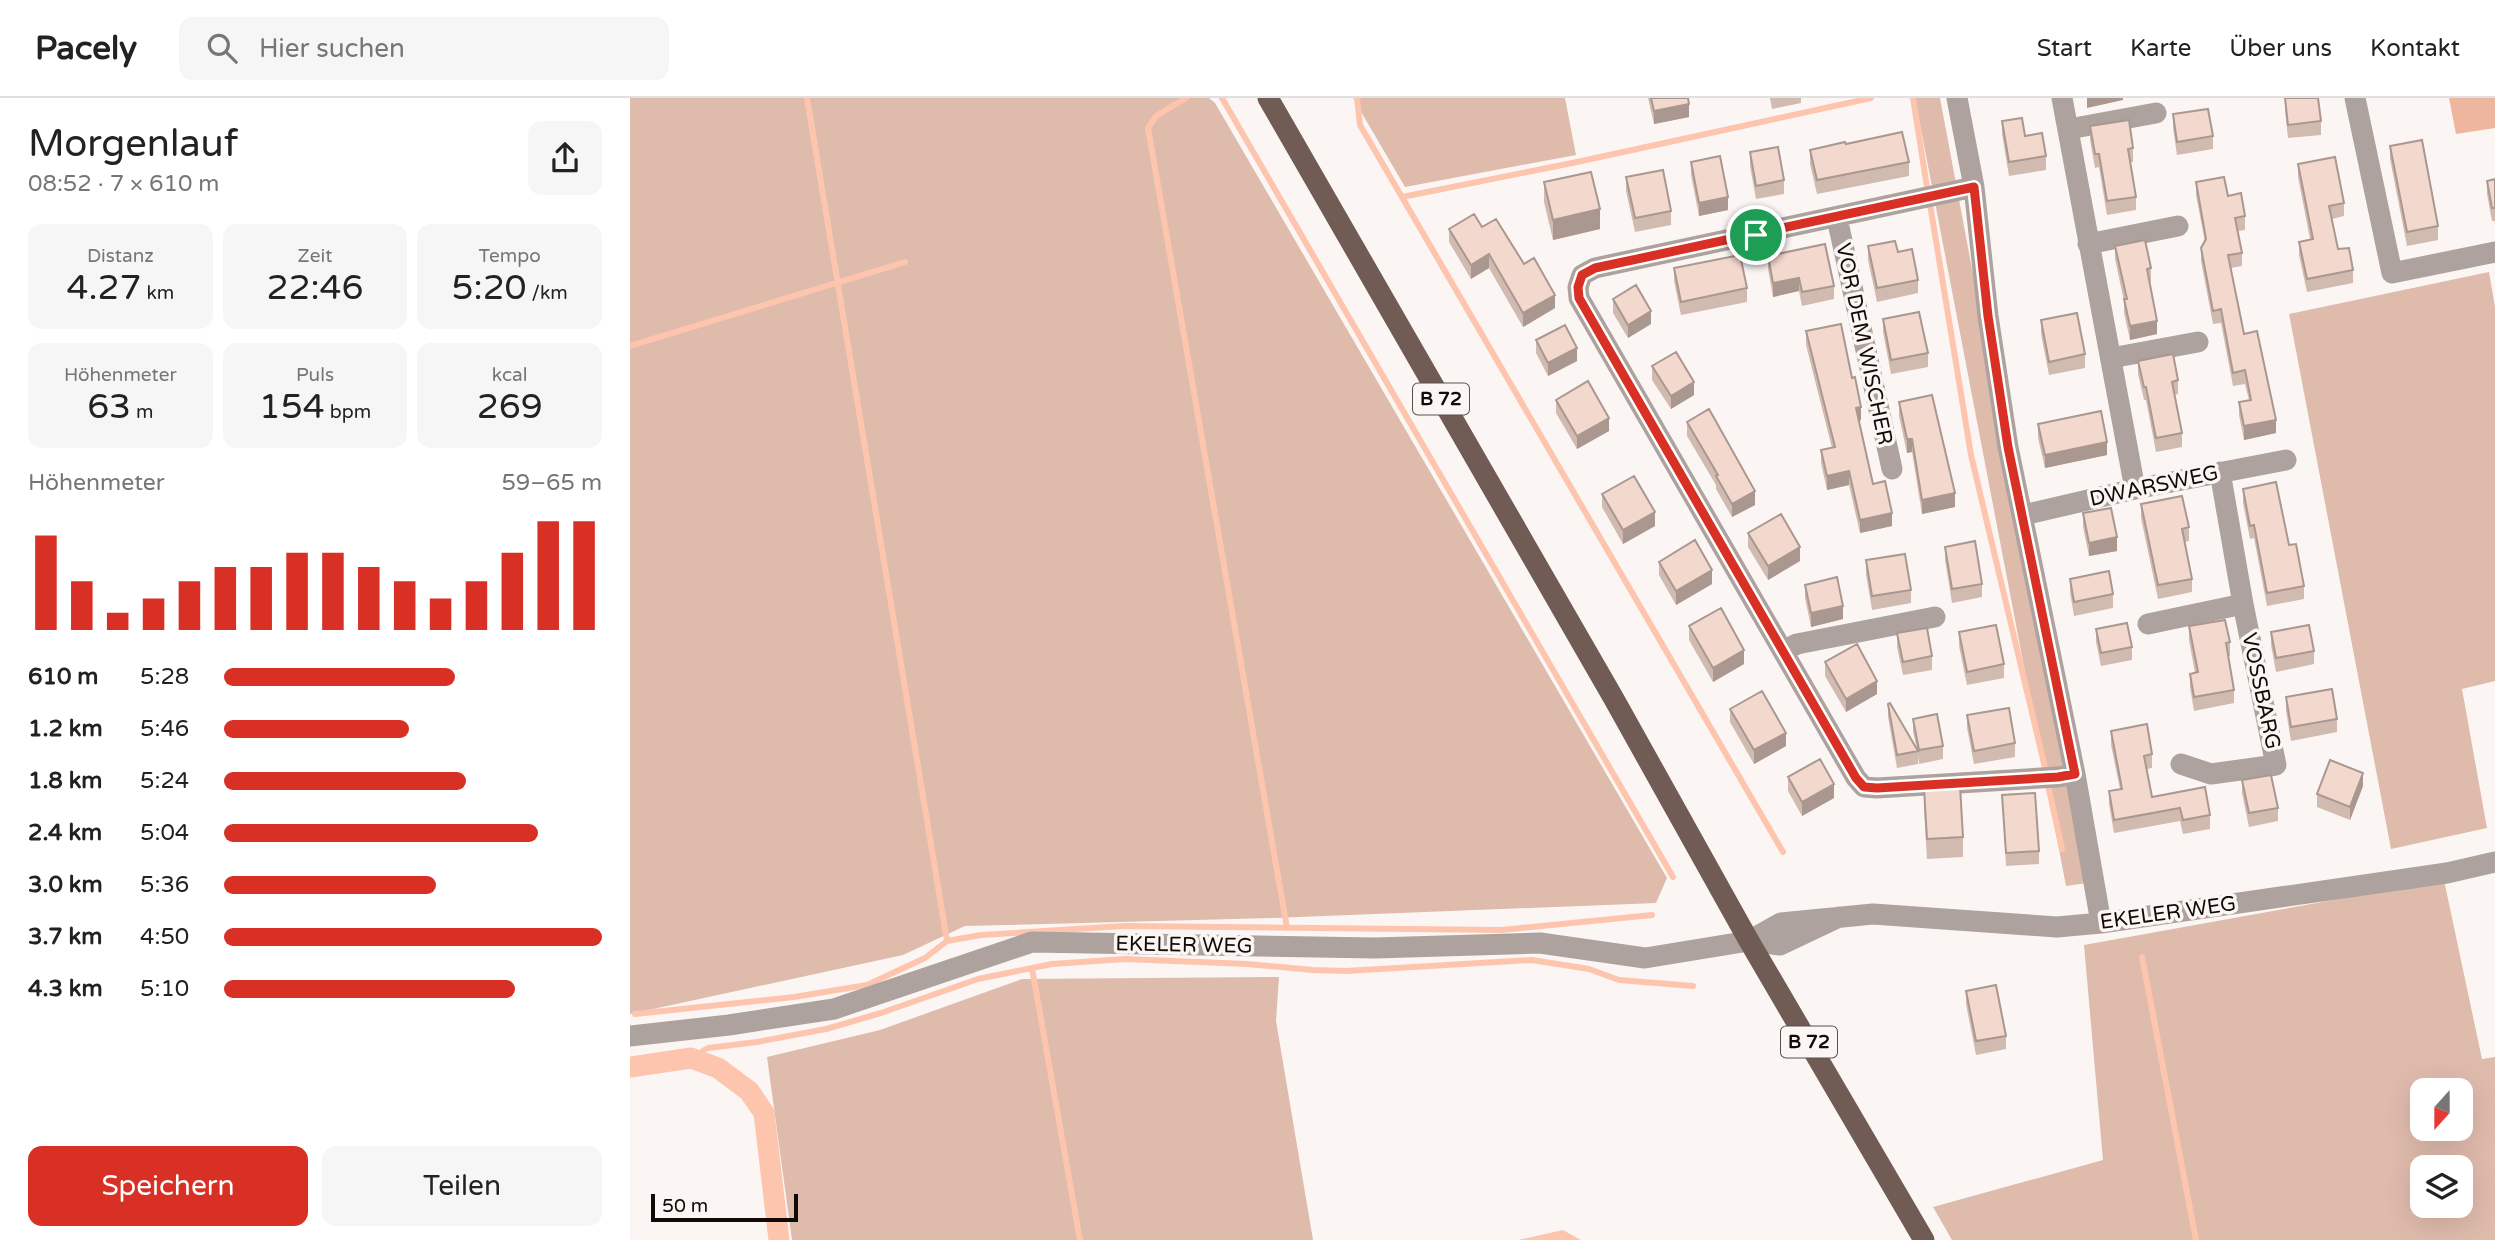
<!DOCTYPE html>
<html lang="de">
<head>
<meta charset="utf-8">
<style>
  body { margin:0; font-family:"Varela Round",sans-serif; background:#f6f6f6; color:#222; height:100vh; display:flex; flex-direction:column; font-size:26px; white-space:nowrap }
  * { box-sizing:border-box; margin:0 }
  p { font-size:23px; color:#767676 }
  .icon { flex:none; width:38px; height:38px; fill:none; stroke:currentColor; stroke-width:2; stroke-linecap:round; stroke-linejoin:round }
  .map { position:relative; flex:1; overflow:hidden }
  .panel { display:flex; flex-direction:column; background:#fff; width:630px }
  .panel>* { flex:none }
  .needle { width:46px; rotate:201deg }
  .fabs { position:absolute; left:1780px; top:980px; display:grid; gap:14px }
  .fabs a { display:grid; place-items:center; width:63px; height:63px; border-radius:14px; background:#fff; box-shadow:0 7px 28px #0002; font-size:35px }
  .scale { position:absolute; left:21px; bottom:18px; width:147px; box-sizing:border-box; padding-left:7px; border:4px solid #120a07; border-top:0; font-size:19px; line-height:24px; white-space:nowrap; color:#120a07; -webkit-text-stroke:5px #fbf6f4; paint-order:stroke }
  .pin { position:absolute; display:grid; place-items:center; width:60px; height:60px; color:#fff; margin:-30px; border:4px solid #fff; border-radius:50%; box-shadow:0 2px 7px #0007 }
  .round { display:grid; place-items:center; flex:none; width:74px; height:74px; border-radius:14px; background:#f6f6f6 }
  .summary { display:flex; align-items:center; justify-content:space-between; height:119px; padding:0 28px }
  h1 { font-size:38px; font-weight:600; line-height:52px }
  .metrics { display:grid; grid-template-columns:repeat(3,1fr); gap:10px; height:119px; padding:7px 28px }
  .metrics div { display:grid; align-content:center; border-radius:14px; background:#f6f6f6; text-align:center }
  .metrics b { font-size:35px; font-weight:600 }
  .metrics small { font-size:19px; font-weight:400 }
  .metrics p { font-size:19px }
  .chart { height:196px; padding:14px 28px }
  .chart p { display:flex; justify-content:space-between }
  .chart svg { width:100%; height:126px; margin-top:7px; stroke:#d93025; stroke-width:6 }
  .button { display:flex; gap:14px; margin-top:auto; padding:14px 28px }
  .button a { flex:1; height:80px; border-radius:14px; background:#d93025; color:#fff; font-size:28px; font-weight:600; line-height:80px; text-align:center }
  .button a+a { background:#f6f6f6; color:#222 }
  ul { padding:0 28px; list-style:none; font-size:23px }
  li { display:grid; grid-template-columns:112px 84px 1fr; align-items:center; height:52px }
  li i { height:18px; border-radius:9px; background:#d93025 }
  header { display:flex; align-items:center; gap:42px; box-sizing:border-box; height:98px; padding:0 35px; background:#fff; border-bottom:2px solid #e0e0e0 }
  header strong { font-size:33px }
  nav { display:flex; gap:38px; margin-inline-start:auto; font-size:24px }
  .search { width:490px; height:63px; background:#f6f6f6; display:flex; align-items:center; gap:18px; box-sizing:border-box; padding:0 24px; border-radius:14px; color:#767676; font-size:26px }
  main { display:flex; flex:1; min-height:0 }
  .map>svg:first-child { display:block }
  .green { fill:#dfbbac; fill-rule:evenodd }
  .forest { fill:#eeb69f }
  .water { fill:#fec5ae }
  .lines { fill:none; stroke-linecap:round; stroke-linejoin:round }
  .stream { stroke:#fec5ae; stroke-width:6 }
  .canal { stroke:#fec5ae; stroke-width:21 }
  .minor { stroke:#ada29d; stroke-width:21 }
  .major { stroke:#705c54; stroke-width:21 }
  .wall { fill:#d1bab0 }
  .shaded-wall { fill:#aa9790 }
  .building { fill:#f3d8cd; stroke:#aa9790; stroke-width:2 }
  .route-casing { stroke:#fff; stroke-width:14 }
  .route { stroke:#d93025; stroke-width:9 }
  .labels { text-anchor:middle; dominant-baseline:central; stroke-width:7; stroke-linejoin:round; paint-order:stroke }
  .shield { fill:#fbf6f4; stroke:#58514e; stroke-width:2 }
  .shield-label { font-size:19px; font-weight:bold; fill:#120a07 }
  .street-label { font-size:21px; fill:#120a07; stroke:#fbf6f4 }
</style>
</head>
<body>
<header>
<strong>Pacely</strong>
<div class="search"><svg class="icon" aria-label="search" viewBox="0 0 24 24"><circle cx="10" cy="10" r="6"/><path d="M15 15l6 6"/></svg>Hier suchen</div>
<nav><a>Start</a><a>Karte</a><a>Über uns</a><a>Kontakt</a></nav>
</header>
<main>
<section class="panel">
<div class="summary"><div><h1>Morgenlauf</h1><p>08:52 · 7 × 610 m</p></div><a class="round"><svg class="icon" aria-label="share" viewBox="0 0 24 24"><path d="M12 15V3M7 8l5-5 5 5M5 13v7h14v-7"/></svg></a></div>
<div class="metrics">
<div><p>Distanz</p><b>4.27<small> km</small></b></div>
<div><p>Zeit</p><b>22:46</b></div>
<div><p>Tempo</p><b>5:20<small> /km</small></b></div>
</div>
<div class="metrics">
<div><p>Höhenmeter</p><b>63<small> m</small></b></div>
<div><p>Puls</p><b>154<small> bpm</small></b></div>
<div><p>kcal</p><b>269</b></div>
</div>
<div class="chart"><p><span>Höhenmeter</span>59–65 m</p>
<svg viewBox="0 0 160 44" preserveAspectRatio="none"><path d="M5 44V11M15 44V27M25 44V38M35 44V33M45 44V27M55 44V22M65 44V22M75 44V17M85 44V17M95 44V22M105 44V27M115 44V33M125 44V27M135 44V17M145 44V6M155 44V6"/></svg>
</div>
<ul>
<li><b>610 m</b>5:28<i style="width:61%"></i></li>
<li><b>1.2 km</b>5:46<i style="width:49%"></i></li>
<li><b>1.8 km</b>5:24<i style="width:64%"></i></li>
<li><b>2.4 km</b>5:04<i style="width:83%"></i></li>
<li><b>3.0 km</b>5:36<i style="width:56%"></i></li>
<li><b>3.7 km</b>4:50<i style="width:100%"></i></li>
<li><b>4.3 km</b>5:10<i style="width:77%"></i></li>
</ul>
<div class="button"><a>Speichern</a><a>Teilen</a></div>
</section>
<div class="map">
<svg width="1865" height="1142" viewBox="0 0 1865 1142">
  <rect width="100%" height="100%" fill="#fbf6f4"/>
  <!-- green -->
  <path class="green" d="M0,0H579L585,5L1037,780L1026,805L644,820L335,828L273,857L0,916Z
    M723,0H935L946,57L775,89Z
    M1285,0H1310L1457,785L1436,788Z
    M1859,174L1865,209V583L1832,591L1857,730L1761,751L1659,216Z
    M1814,782L1852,961L1865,959V1142H1322L1303,1109L1473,1062L1454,847ZM1792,992H1830V1031H1792ZM1792,1069H1830V1108H1792Z
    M649,879L646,923L683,1142H162L137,959L250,932L392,881Z"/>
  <!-- forest -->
  <path class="forest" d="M1819,0H1865V30L1826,36Z"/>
  <!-- water -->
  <path class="water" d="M933,1132L951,1142H888Z"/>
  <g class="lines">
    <!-- stream -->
    <path class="stream" d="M177,0L317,843
      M556,0L526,18L518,30L657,830
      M592,0L1043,779
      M727,0L730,27L1153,754
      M1283,0L1297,89
      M772,99L947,64L1241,0
      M1300,106L1341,357L1416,674
      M0,248L275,164
      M1418,687L1432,751
      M1512,859L1566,1142
      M402,870L450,1142
      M5,916L164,899L237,887L295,860L317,843L351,837L494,828L871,832L1022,817
      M61,960L78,950L127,944L196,931L251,915L348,881L422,866L495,861L617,866L683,872L716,873L902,862L959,871L989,882L1063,888"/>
    <!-- canal -->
    <path class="canal" d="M0,969L61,960L88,970L119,993L134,1015L149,1142"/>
    <!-- minor -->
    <path class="minor" d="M1327,0L1344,89L1358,218L1378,349L1445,676L1471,825
      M1432,0L1505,391
      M1725,0L1762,175L1865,154
      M1439,31L1526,15
      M1344,89L965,170L952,177L948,189L949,200L1226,680L1234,689L1247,690L1428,679L1445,676
      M1207,120L1262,371
      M1458,146L1548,128
      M1481,260L1568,244
      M1393,417L1505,391L1656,362
      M1518,526L1613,506
      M1153,553L1167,546L1305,519
      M1551,666L1581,676L1646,667L1613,506L1590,374
      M1119,843L1151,825L1243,816L1427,829L1471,825L1817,775L1865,764
      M0,938L99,927L204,911L402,844L745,850L910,845L1015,860L1119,843L1150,847L1209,819"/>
    <!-- major -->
    <path class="major" d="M638,0L984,601L1119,843L1294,1142"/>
  </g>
  <!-- wall -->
  <path class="wall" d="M1018,0H1058L1059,19L1024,26Z
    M1140,0H1171V5L1142,11Z
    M1655,0L1691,23V37L1658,40L1655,13Z
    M1543,16L1583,38V51L1547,57L1543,30Z
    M1372,23L1395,38L1416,58V72L1379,78L1372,36Z
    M1460,28L1503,50V64H1500L1506,99V112L1477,117L1469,69L1465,70L1460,42Z
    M1216,46L1279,64V78L1187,96L1180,66V52Z
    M1760,48L1808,128V142L1777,148L1760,61Z
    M1120,54L1154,82V96L1126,101L1120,68Z
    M1061,64L1098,112L1069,118L1061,77Z
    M1668,66L1714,105V118L1702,121L1708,151L1723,172V185L1677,194L1669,157V144L1680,141L1668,79Z
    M996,79L1041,113V127L1005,134L996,93Z
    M1865,81V123H1862L1857,96V83Z
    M914,84L970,131L923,142L914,104Z
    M1566,84L1598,98L1615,118V132L1607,133L1612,155V168L1601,170L1614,236L1646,335L1614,342L1609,317V304L1619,302L1615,286L1603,288L1591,225L1583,226L1571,163V150L1575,144L1566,97Z
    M852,129L894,166L925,210L893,229L859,170L841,181L819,144V131Z
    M1238,148L1268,154L1288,182V195L1247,204L1238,162Z
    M1485,148L1521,170V183L1520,184L1527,236L1500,242L1494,215V203L1485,161Z
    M1138,158L1204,188V201L1172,208L1169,193L1143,199L1138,171Z
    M1044,170L1117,190V204L1051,217L1044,183Z
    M983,201L1021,226L998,240L983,215Z
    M1253,221L1298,255V269L1261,276L1253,234Z
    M1411,222L1455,256V270L1419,277L1411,236Z
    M1176,233L1231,322L1229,323L1243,386L1262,428L1230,435L1219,387L1197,392L1191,365V352L1202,350L1176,247Z
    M906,242L947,263L918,278L906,255Z
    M1508,263L1548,282V296L1544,297L1552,335V349L1526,354L1516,302H1514L1508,276Z
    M1022,268L1064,297L1041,311L1022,282Z
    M926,302L979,333L947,351L926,315Z
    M1269,304L1325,409L1292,416L1282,354L1277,355L1269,318Z
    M1057,324L1125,407L1102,419L1086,391V387L1057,338Z
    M1408,326L1477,357L1415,370L1408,340Z
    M1613,391L1659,447L1674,488V501L1637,508L1624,440L1620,441L1613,405Z
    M972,396L1025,428L993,446L972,409Z
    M1511,406L1559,429V443L1555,444L1562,481V494L1528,501L1511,420Z
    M1453,415L1487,453L1459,458L1453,429Z
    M1118,435L1170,463L1138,482L1118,449Z
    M1315,449L1352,486V499L1322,505L1315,462Z
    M1236,462L1281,492V505L1242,512L1236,476Z
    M1029,464L1082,486L1046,507L1029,477Z
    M1440,481L1483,496V510L1444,518L1440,494Z
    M1175,487L1213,521L1181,529L1175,500Z
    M1059,528L1114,566L1083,584L1059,542Z
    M1559,528L1600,544V558H1598L1604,592V605L1564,613L1560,589V576L1565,575L1559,542Z
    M1466,531L1502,549V562L1471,568L1466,544Z
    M1329,534L1374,566V580L1337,587L1329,548Z
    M1641,534L1684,553V566L1646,574L1641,547Z
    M1267,535L1302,558V572L1273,577L1267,549Z
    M1195,564L1247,596L1216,614L1195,578Z
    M1656,599L1707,621V634L1661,643L1656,613Z
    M1258,606L1287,651L1283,634V621L1313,648V661L1289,666L1288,657V666L1267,670L1258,619Z
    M1100,611L1156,648L1124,666L1100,624Z
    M1337,617L1385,645V659L1344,666L1337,630Z
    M1481,633L1522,656V670L1517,671L1522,699L1580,717V731L1553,736L1550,723L1484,735L1479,706V693L1490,691L1481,647Z
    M1158,679L1204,700L1172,718L1158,693Z
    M1612,682L1648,710V723L1619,729L1612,695Z
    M1733,688L1720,722L1687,709V696Z
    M1294,690L1333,739V759L1297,761L1294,710Z
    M1372,697L1409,753V766L1376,768Z
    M1336,893L1376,938V951L1346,957L1336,906Z"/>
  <!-- shaded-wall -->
  <path class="shaded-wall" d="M1457,0H1493V2L1457,10Z
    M1059,6V19L1024,26V13Z
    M1098,99V112L1069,118V105Z
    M970,111V131L923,142V122Z
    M859,156V170L841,181V167Z
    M1169,180V193L1143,199V185Z
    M925,197V210L893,229V215Z
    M1021,213V226L998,240V227Z
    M1527,223V236L1500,242V228Z
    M947,250V263L918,278V265Z
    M1064,284V297L1041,311V298Z
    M1231,309V322L1226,324V310Z
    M979,320V333L947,351V338Z
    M1646,322V335L1614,342V328Z
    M1277,341H1282V354L1277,355Z
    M1477,344V357L1415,370V357Z
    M1219,373V387L1197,392V378Z
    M1125,393V407L1102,419V406Z
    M1325,395V409L1292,416V402Z
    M1025,414V428L993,446V432Z
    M1262,415V428L1230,435V422Z
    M1487,439V453L1459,458V445Z
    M1170,449V463L1138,482V468Z
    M1082,472V486L1046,507V493Z
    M1213,508V521L1181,529V515Z
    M1114,552V566L1083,584V570Z
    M1247,583V596L1216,614V601Z
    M1156,635V648L1124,666V652Z
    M1733,675V688L1720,722V709Z
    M1204,686V700L1172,718V704Z"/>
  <!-- building -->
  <path class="building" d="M1021,0H1058L1059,6L1024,13Z
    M1655,0H1688L1691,23L1658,27Z
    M1578,11L1583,38L1547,44L1543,16Z
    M1392,20L1395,38L1412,35L1416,58L1379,64L1372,23Z
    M1499,22L1503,50L1498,51L1506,99L1477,103L1469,56H1465L1460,28Z
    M1272,34L1279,64L1187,82L1180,52L1215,44L1216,46Z
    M1792,42L1808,128L1777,134L1760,48Z
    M1148,49L1154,82L1126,88L1120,54Z
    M1090,58L1098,99L1069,105L1061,64Z
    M1705,59L1714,105L1699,108L1708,151L1719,150L1723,172L1677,181L1669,144L1683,141L1668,66Z
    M1033,72L1041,113L1005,120L996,79Z
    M961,74L970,111L923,122L914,84Z
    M1594,79L1598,98L1611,95L1615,118L1605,120L1612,155L1598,157L1614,236L1627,233L1646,322L1614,328L1609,304L1621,302L1615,272L1603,275L1591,211L1583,213L1571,150L1576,141L1566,84Z
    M1865,81V110H1862L1857,83Z
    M844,116L852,129L866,121L894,166L904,160L925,197L893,215L859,156L841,167L819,131Z
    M1515,142L1521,170L1517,171L1527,223L1500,228L1494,201H1497L1485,148Z
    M1265,143L1268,154L1282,151L1288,182L1247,190L1238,148Z
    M1195,146L1204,188L1172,194L1169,180L1143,185L1138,158Z
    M1110,157L1117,190L1051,204L1044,170Z
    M1006,187L1021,213L998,227L983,201Z
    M1289,214L1298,255L1261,262L1253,221Z
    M1447,215L1455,256L1419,264L1411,222Z
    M1211,226L1222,280L1225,279L1231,309L1226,310L1243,386L1255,383L1262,415L1230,422L1219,373L1197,378L1191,352L1205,349L1176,233Z
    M935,227L947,250L918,265L906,242Z
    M1046,254L1064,284L1041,298L1022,268Z
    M1543,256L1548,282L1542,284L1552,335L1526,340L1516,289H1514L1508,263Z
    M958,283L979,320L947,338L926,302Z
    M1302,297L1325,395L1292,402L1282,341H1277L1269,304Z
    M1079,311L1125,393L1102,406L1086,378L1088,377L1057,324Z
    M1471,313L1477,344L1415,357L1408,326Z
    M1004,378L1025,414L993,432L972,396Z
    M1646,384L1659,447L1666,446L1674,488L1637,495L1624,427L1620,428L1613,391Z
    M1552,398L1559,429L1552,431L1562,481L1528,487L1511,406Z
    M1481,410L1487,439L1459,445L1453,415Z
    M1151,416L1170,449L1138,468L1118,435Z
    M1065,442L1082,472L1046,493L1029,464Z
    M1345,443L1352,486L1322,491L1315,449Z
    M1275,456L1281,492L1242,498L1236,462Z
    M1479,473L1483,496L1444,504L1440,481Z
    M1207,479L1213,508L1181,515L1175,487Z
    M1091,510L1114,552L1083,570L1059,528Z
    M1595,522L1600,544L1596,545L1604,592L1564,599L1560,576L1568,574L1559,528Z
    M1497,525L1502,549L1471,555L1466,531Z
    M1366,527L1374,566L1337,574L1329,534Z
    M1679,527L1684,553L1646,560L1641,534Z
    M1297,530L1302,558L1273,564L1267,535Z
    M1227,546L1247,583L1216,601L1195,564Z
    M1702,591L1707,621L1661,629L1656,599Z
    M1132,593L1156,635L1124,652L1100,611Z
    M1260,605L1288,653L1267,657L1258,606Z
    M1379,610L1385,645L1344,653L1337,617Z
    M1307,616L1313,648L1289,652L1283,621Z
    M1517,626L1522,656L1514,658L1522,699L1575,689L1580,717L1553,722L1550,710L1484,722L1479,693L1492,691L1481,633Z
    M1190,661L1204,686L1172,704L1158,679Z
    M1700,662L1733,675L1720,709L1687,696Z
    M1641,677L1648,710L1619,715L1612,682Z
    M1330,688L1333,739L1297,741L1294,690Z
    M1405,695L1409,753L1376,755L1372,697Z
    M1366,887L1376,938L1346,943L1336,893Z"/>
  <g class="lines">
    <defs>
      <path id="route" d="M1344,89L1358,218L1378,349L1445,676L1428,679L1247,690L1234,689L1226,680L949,200L948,189L952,177L965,170Z"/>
    </defs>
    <!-- route casing -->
    <use href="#route" class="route-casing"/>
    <!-- route -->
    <use href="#route" class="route"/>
  </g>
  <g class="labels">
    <!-- shield labels -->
    <g class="shield">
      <rect x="783" y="285.5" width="56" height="31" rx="5"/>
      <rect x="1151" y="928.5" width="56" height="31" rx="5"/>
    </g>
    <g class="shield-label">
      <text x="811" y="301">B 72</text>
      <text x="1179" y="944">B 72</text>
    </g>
    <!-- street labels -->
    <g class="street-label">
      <text transform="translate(1234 246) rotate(78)">VOR DEM WISCHER</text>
      <text transform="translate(1524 388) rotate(-12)">DWARSWEG</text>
      <text transform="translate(1631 593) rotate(78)">VOSSBARG</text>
      <text transform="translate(1538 815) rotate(-8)">EKELER WEG</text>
      <text transform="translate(554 847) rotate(1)">EKELER WEG</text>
    </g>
  </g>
</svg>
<div class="fabs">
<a><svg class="needle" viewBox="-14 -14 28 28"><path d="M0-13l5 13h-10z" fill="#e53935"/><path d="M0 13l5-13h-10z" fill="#767676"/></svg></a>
<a><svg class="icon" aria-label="layers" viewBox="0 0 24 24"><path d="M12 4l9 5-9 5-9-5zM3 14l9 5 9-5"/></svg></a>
</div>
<div class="scale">50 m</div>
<div class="pin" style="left:1126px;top:137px;background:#1e9e55"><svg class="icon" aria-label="arrive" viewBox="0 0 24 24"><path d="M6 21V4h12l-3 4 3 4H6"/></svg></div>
</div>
</main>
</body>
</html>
